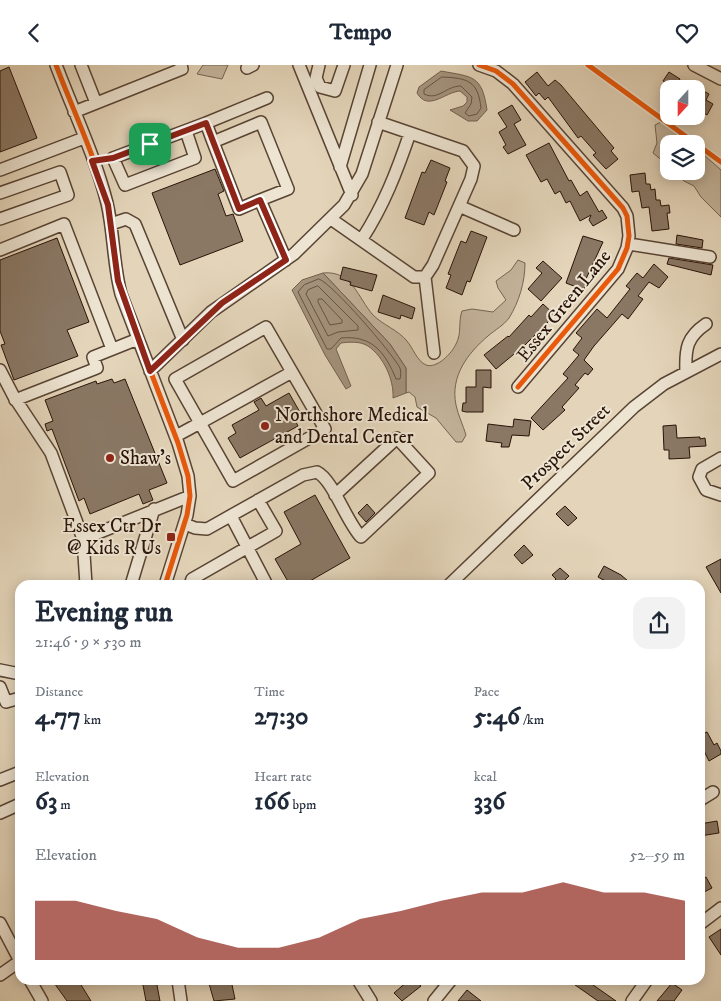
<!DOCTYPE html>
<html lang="en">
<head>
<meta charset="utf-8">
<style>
  body { margin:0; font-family:"IM FELL DW Pica",serif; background:#f2f2f3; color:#1f2937; height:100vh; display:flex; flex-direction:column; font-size:19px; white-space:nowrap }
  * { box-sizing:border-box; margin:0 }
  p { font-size:16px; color:#747a83 }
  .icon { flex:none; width:28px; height:28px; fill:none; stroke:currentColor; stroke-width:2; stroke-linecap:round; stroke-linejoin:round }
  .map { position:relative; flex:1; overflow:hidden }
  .sheet { position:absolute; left:15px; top:515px; width:690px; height:405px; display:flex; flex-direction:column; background:#fff; border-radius:15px; box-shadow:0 2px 12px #0003 }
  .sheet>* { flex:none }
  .needle { width:32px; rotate:201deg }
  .buttons { position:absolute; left:660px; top:15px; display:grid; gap:10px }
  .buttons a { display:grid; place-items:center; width:45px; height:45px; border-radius:10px; background:#fff; box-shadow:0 2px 12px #0003; font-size:25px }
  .pin { position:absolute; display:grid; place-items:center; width:42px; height:42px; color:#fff; margin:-21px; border-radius:10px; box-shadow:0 2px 8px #0006 }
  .round { display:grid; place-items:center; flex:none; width:52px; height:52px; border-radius:15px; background:#f2f2f3 }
  .overview { display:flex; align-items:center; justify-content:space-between; height:85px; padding:0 20px }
  h1 { font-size:28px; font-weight:700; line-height:38px }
  .figures { display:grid; grid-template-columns:repeat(3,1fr); gap:8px; height:85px; padding:5px 20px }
  .figures div { display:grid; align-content:center }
  .figures b { font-size:25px; font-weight:700 }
  .figures small { font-size:14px; font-weight:400 }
  .figures p { font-size:14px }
  .chart { height:140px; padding:10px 20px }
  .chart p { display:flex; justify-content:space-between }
  .chart svg { width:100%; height:90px; margin-top:5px; fill:#8f2418; opacity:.7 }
  header { display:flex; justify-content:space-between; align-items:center; height:65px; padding:0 20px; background:#fff; font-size:22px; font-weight:700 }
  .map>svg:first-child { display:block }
  .green { fill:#c4b49c; stroke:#766452 }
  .water { fill:#a4937d; stroke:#73604e }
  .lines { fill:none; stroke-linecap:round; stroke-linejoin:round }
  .shore { stroke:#665342; stroke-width:1 }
  .building { fill:#8a7865; stroke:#291308 }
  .minor-casing { stroke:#584434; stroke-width:14 }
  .minor { stroke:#ede4d2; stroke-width:11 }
  .cycleway-casing { stroke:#ede4d2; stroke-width:8 }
  .cycleway { stroke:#e8590c; stroke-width:5 }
  .route-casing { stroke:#fff; stroke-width:10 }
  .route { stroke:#8f2418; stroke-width:6 }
  .poi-dot { fill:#8f2418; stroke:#ede4d2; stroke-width:2 }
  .labels { text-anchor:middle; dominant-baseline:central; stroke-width:4; stroke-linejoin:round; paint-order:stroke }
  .street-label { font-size:19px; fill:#291308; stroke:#ede4d2 }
  .poi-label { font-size:19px; fill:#291308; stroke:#ede4d2; text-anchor:start }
</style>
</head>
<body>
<header><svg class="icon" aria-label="back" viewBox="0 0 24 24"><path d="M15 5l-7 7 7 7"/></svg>Tempo<svg class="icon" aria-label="heart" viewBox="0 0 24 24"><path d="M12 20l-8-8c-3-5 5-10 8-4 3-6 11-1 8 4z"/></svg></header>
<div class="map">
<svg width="721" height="936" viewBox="0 0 721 936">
  <rect width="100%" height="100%" fill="#e4d5ba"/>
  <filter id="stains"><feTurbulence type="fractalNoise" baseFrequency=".004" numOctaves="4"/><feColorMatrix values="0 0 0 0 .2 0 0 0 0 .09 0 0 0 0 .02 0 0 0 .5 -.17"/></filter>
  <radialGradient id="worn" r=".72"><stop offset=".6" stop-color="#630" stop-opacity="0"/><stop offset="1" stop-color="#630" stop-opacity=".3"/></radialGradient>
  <!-- green -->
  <path class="green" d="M203,0H228L222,14L197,9Z
    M661,57L691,79H669V101L653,88L657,78L655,60Z
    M696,83L721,105V152L701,132L694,121L684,116L674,106H696Z
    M518,195L525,198C525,217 519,237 509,253C504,260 495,265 488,271C468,288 450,311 456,340C458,350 463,360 466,370L462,377H456L436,353L417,342L415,332L409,327L406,328V303L390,279L323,208C352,205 358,233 373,250C383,260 398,265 407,276C413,283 417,296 426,300C437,304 452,288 456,279C462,268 458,257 462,246L472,244L493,247L506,235L498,223L496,216L511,205Z"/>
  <!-- water -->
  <path class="water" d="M441,6C473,12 482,10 487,45L477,56H468L450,45L463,41L467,37V32L460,26C445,27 428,47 417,28L419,22Z
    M323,208L390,279L406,303V328L393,333C394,315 384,292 368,281C360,276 349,277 341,278L336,284L351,321L346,324L325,290L292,225L302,215Z"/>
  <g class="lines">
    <!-- shore -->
    <path class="shore" d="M442,12C468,13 478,16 481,43L477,49L469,51L465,48L471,39L472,32L461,21C446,21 438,36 424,29V25Z
      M319,214C333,219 392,288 400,303C401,307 401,311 400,314H396C385,287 372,270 341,273L331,284H327L298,227L304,220Z
      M318,221L358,261V265L338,267L328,271L306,229L308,225Z
      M319,234H322L342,255V258L330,260L318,237Z"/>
  </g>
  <!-- building -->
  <path class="building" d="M9,2L37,73L0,87V6Z
    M537,7L548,21L555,15L561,20L614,83L611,86L618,94L606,104L593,90L596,88L581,71L578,73L548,32L545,35L539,28L536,31L525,17Z
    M669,7L680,14L675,23L663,16Z
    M696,22L709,29L706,35L713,39L707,50L696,43Z
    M512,40L521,55L514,59L526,80L508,89L503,82L506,80L499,67L507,62L498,48Z
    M549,78L569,116L571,115L580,131L587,126L599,147L602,145L607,153L593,161L589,155L591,150L580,156L570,136L566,138L560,126L555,129L547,114L541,117L526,90Z
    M431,95L450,103L445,116L447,117L434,150L429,147L424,160L405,153L422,107L425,108Z
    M215,104L224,126L218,129L226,151L233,149L243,176L180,200L152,128Z
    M645,108L646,119H650L651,125L655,124L656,135H660L661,141L669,140L670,148H667L669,164L652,166L649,142L642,143L639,126L632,127L630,110Z
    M471,166L487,172L470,217L467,216L462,230L446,223L451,210L448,209L461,176L466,178Z
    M677,170L703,175L702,183L676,179Z
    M583,171L603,177L585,216H587L584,225L566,218Z
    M57,173L89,257L67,265L78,291L14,315L1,280L5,279L0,266V195Z
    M669,193L713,200L711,210L667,199Z
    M543,196L562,213L541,236L528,224L542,208L536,203Z
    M654,199L668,212L659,223L649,217L638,231L643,234L628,254L622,249L594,281L584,295L593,304L588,310L585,308L575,320L579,323L562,342L565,345L543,365L531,353L568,313L563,309L579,290L573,285L582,273L576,268L597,244L607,253L630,224L626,221L637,208L643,213Z
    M343,202L377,210L372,226L350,220L351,217L340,214Z
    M383,230L415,243L412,254L401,250L400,254L378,247Z
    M543,239L555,250L525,280L496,304L484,290L508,271L509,272L529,250L531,252Z
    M476,305H491V323L483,322V347H466L462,346L463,338H466V322H476Z
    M112,314L114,318L125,314L167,418L149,425L153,435L143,439L139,429L90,449L84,433L79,436L52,364L47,366L45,359L53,356L45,335L96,316L97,319Z
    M289,328L301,349L294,353L298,361L240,393L228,373L236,368L232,360L259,345L254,337L261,333L266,341Z
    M514,354L531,356L529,371L512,370L509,382H501L502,378L486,376L488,359L513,362Z
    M676,360L677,373L700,372V374L705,373L706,381L689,382L690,393L669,394V385H664L663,361Z
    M315,430L350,493L303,520H290L275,494L301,479L284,447Z
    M367,439L375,448L366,457L358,448Z
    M565,441L577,453L568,461L556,449Z
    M524,480L533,490L522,499L514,490Z
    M721,494V528L706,502Z
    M604,501L621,510L628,516L625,520H613L598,512Z
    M560,503L569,511L564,516L567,520H550L556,514L552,510Z
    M707,667L714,680L717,678L721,686V689L709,696L700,678V670Z
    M717,756L719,768L700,771V759Z
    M706,812L712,823L700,829V815Z
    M721,864V890L709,872Z
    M52,915H78L91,936H67Z
    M142,915H156L160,936H146Z
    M208,915H231L235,934L214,936Z
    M409,915H414L421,921L402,936L394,928Z
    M568,915H586L616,936H598Z
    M672,918L682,925L674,936H657Z
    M467,925L481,936H458Z"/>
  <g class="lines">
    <defs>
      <path id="minor" d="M56,0C73,45 95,91 107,138C114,168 113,199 121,229L178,378L188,411L190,431L187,450L165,520
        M81,0L96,38
        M299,0L352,130
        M319,0L316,13L320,22L335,26L344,0
        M479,0L496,6L513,19L623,143L627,151L629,171L627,183L618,204L518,322
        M694,0L721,14
        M247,3L253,0
        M74,47L182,4L181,0
        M206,58L267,33
        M186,66L195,93L125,120L113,93L206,58L213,77
        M340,102L370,0
        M0,105L84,73
        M0,128L60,107L68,130L0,154
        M260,135L239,144L213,77L261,57L288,124L260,135L286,195
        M459,141L514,165
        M331,154L414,212H425L433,200L471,114L474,101L463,86L378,57
        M111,159L126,154L135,159L183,275
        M362,174C384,140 397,106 410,68
        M629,179L710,192
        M0,185L64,159L112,284
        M425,212L434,288
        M0,305L14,332L51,388L83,474L86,520
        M150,306L211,247L294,189L344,140L362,109L397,0
        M686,307C685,283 687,272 706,259
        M15,335L97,303L93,292L138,274
        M176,371L200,358L233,416L325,364L266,262L175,314L200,358L292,307
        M721,393L702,404L699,412L706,425L721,430
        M231,451L267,520
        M185,459L195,463L207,464L303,410L317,407C333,415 346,456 361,472L429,408L397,373L335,430
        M83,474L190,431
        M131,520L154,444
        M190,520L192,514L276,466L258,435
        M449,520L634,342L664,319L721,289
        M0,605L20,609
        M0,622L6,637L20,633
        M0,715L20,707
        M700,735L713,727
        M0,748L20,739
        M0,858L20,896
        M700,859L721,843
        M0,910L20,896
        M30,915L42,936
        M178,915L181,936
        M358,915L371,936
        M434,936L451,915
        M632,936L647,915"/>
    </defs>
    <!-- minor casing -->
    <use href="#minor" class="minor-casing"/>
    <!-- minor -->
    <use href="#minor" class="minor"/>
    <defs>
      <path id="cycleway" d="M56,0C73,45 95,91 107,138C114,168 113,199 121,229L178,378L188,411L190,431L187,450L165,520
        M479,0L496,6L513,19L623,143L627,151L629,171L627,183L618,204L518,322
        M588,0L721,97"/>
    </defs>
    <!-- cycleway casing -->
    <use href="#cycleway" class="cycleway-casing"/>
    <!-- cycleway -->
    <use href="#cycleway" class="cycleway"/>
  </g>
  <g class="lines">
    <defs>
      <path id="route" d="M206,58L239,144L260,135L286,195L222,238L150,306L118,216L108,140L92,96L113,93Z"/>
    </defs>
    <!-- route casing -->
    <use href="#route" class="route-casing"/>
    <!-- route -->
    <use href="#route" class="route"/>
  </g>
  <!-- markers -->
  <g class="poi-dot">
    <circle cx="265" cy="361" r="5"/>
    <circle cx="110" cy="393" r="5"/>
    <rect x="166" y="467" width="10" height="10" rx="2.5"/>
  </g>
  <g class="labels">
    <!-- street labels -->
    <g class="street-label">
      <text transform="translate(564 241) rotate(-51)">Essex Green Lane</text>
      <text transform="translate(566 382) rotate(-44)">Prospect Street</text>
    </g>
    <!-- poi labels -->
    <g class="poi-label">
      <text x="275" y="350">Northshore Medical<tspan x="275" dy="22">and Dental Center</tspan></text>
      <text x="120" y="393">Shaw's</text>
      <text x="161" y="461" text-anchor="end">Essex Ctr Dr<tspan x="161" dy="22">@ Kids R Us</tspan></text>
    </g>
  </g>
  <rect width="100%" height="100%" filter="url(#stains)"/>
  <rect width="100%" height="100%" fill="url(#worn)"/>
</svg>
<div class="buttons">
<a><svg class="needle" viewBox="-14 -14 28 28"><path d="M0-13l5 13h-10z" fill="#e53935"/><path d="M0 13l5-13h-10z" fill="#747a83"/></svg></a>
<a><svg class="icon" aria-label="layers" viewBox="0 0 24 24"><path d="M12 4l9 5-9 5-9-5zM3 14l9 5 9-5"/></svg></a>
</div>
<div class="pin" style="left:150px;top:79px;background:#1e9e55"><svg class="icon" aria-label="arrive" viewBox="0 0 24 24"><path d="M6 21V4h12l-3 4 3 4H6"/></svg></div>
<section class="sheet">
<div class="overview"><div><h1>Evening run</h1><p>21:46 · 9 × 530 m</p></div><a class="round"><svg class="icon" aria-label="share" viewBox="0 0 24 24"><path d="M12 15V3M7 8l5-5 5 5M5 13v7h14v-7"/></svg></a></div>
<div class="figures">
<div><p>Distance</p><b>4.77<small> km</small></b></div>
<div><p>Time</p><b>27:30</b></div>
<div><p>Pace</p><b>5:46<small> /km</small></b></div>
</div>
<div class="figures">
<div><p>Elevation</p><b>63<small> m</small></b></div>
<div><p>Heart rate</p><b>166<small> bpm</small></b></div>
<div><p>kcal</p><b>336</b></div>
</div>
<div class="chart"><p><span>Elevation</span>52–59 m</p>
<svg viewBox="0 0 160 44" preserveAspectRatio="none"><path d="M0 44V15L10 15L20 20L30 24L40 33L50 38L60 38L70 33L80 24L90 20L100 15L110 11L120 11L130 6L140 11L150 11L160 15V44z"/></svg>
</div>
</section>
</div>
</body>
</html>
